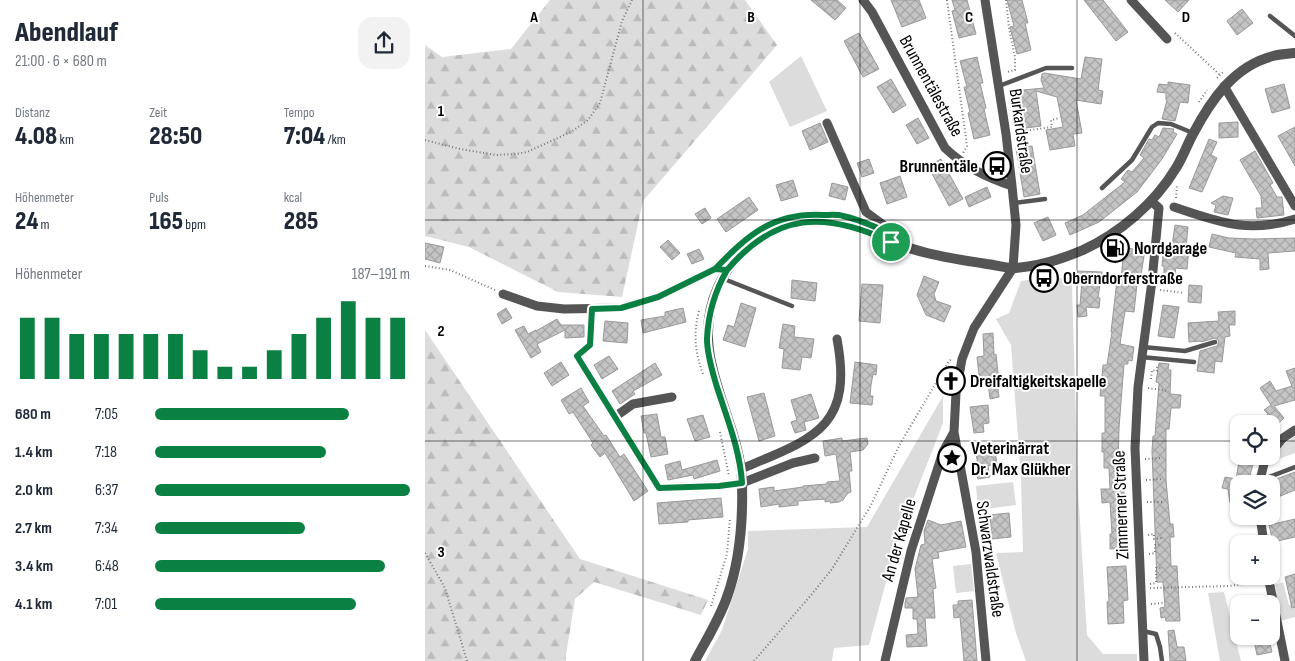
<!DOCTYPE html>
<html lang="de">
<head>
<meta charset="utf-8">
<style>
  body { margin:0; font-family:"Sofia Sans Condensed",sans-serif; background:#f2f2f3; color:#1f2937; height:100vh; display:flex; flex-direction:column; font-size:19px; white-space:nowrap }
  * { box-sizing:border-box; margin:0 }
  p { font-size:16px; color:#747a83 }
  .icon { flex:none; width:28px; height:28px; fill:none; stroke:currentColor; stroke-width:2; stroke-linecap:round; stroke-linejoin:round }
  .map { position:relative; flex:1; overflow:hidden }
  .side { display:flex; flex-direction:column; background:#fff; width:425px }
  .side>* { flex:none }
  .fabs { position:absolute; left:805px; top:415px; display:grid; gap:10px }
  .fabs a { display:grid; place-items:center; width:50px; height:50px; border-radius:10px; background:#fff; box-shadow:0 1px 4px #0004; font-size:25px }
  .pin { position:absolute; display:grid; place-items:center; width:42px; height:42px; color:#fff; margin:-21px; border:2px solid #fff; border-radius:50%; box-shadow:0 1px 5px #0007 }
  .round { display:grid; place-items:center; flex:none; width:52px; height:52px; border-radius:15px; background:#f2f2f3 }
  .headline { display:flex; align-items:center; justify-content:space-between; height:85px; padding:0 15px }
  h1 { font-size:28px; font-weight:800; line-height:38px }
  .figures { display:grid; grid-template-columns:repeat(3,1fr); gap:8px; height:85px; padding:5px 15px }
  .figures div { display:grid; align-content:center }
  .figures b { font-size:25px; font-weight:800 }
  .figures small { font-size:14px; font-weight:400 }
  .figures p { font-size:14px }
  .chart { height:140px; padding:10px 15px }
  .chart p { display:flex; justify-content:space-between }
  .chart svg { width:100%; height:90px; margin-top:5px; stroke:#0b8043; stroke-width:6 }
  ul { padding:0 15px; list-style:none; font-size:16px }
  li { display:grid; grid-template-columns:80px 60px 1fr; align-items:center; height:38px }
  li i { height:12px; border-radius:6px; background:#0b8043 }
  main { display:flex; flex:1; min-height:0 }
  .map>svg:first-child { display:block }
  .grass { fill:#dcdcdc }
  .forest { fill:url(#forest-firs) }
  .building { fill:url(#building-cross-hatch); stroke:#999 }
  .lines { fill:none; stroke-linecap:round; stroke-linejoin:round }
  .path { stroke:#777; stroke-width:2; stroke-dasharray:1 2.5; stroke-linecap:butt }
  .service { stroke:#555; stroke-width:4.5 }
  .minor { stroke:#555; stroke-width:9 }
  .tertiary { stroke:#555; stroke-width:10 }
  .route-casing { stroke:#fff; stroke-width:10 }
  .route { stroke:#0b8043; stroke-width:6 }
  .grid { fill:none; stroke:#000; stroke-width:1; stroke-opacity:0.55 }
  .labels { text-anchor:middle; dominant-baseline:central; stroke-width:4; stroke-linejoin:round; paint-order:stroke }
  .street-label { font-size:18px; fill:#000; stroke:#fff }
  .poi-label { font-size:18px; font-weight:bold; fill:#000; stroke:#fff; text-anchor:start }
  .grid-label { font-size:16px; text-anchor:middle; font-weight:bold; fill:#000; stroke:#fff; stroke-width:4; stroke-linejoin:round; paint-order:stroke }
</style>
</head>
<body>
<main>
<section class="side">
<div class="headline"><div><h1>Abendlauf</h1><p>21:00 · 6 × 680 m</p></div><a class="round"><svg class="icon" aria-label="share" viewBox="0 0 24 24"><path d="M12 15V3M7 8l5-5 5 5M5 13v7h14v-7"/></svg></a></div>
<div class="figures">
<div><p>Distanz</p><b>4.08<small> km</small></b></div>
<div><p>Zeit</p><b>28:50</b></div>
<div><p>Tempo</p><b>7:04<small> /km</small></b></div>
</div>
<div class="figures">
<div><p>Höhenmeter</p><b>24<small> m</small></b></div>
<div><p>Puls</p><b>165<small> bpm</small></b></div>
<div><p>kcal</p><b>285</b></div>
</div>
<div class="chart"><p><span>Höhenmeter</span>187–191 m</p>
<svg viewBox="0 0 160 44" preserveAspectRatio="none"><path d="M5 44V14M15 44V14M25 44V22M35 44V22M45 44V22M55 44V22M65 44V22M75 44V30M85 44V38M95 44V38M105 44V30M115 44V22M125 44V14M135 44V6M145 44V14M155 44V14"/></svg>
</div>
<ul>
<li><b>680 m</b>7:05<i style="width:76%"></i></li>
<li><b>1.4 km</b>7:18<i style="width:67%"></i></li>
<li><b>2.0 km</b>6:37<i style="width:100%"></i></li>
<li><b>2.7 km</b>7:34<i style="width:59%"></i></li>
<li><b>3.4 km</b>6:48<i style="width:90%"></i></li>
<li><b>4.1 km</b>7:01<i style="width:79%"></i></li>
</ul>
</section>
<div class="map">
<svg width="870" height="661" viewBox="0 0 870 661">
  <defs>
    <pattern id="forest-firs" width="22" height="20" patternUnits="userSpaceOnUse" patternTransform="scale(1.25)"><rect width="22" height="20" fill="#dcdcdc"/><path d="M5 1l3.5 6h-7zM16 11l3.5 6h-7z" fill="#bbb"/></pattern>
    <pattern id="building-cross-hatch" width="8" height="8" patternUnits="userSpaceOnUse" patternTransform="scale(1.25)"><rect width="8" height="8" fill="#c4c4c4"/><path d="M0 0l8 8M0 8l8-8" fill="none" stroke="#a7a7a7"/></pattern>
  </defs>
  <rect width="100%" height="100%" fill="#fff"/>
  <!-- grass -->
  <path class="grass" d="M376,56L402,111L365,127L344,82Z
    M626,277L642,279L647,285L653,489L662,635L678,654H712V661H601L591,633L571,553L598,552L596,478L586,345L571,319L584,313L596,281Z
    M518,396V423L472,541L444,645L409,648L407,661H280L297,630L323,549V531L442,527Z
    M870,436V453L846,462L855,447Z
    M588,482L591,505L553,510L551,486Z
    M546,564L549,591L531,593L528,566Z
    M858,582L864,605L870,603V617L855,621L850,585Z
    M799,592L816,661H795L783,593Z"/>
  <!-- forest -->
  <path class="forest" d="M125,0H320L352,45L218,201L197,297L133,292L44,247L0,236V45L17,57L86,49Z
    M0,330L155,559L283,600L276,615L169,582L150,599L141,655V661H0Z"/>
  <!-- building -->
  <path class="building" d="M386,0H412L421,8L410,20Z
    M466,0H494L501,18L477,27Z
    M527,0H542L551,34L534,38L527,11L530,10Z
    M582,0H597L603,23H600L606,50L592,54L585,27L589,26Z
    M659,0H678L703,32L691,41Z
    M740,0H764L753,12Z
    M817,9L828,23L812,35L802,21Z
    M434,33L454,69L438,77L419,41Z
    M552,57L558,83H555L561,108L559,109L565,135L549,139L543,113L545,112L539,87H542L535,61Z
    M660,57L677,59L673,90L678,91L676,104L651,100L657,133L648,134L650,146L625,150L621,130L638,127L632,97L611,91L616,126L593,129L588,91L619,88L616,80L617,74L619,73L656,79Z
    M466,79L481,105L468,113L452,87Z
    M743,82L765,85L763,103L755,102L750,121L737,119L742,100H741V93L732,92L734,84L743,85Z
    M859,84L865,108L847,113L840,89Z
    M493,118L504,138L492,144L481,125Z
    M813,122V137L794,138V123Z
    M395,123L403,142L385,150L377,131Z
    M870,127V166L853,136Z
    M738,128L749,129L748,132L752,134L737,159L712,192L674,222L645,235L640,223L658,215L700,182L696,179L703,170L707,172L719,158L715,155L724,139L727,140L730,135L734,137Z
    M784,139L792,142L786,155L792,158L777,192L764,188Z
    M607,146L615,194L599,197L591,148Z
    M830,151L848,183L845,185L852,197H857L859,215L832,218L831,208H837L836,196L815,160Z
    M444,159L449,173L437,177L432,163Z
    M516,159L538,199L524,206L503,166Z
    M475,176L482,197L462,204L455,183Z
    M368,180L373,196L356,201L351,185Z
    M407,183L423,187L420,200L404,196Z
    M562,187L566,197L544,207L540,197Z
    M798,196L808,198L803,215L789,212L791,205L786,203Z
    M324,197L333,210L301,232L292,219Z
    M280,208L286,218L277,224L270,214Z
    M623,217L631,235L618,241L609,223Z
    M750,225L763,227L761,247L764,248L762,269L750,268L751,275H739V266H737L739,245L747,246Z
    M787,234L804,238L829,239L870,238V251L843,253L844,269L835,270V259L810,257L811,253L784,247Z
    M243,240L255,253L247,260L235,247Z
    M0,243L19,247L15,263L0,259Z
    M699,248L720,250L716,275H713L709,312L700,311L695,344L709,347L707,361L703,360V364H699L694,428L693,467H698L701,548L685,549V534H687L685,502L677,503L676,489H685L684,468H679V452H677V433H680V396H675L678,365H682L687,332H686L692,280H696Z
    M274,249L279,259L267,264L262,254Z
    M653,271L677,272L673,297L675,298L674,308L661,307L662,316L653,317L652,305H655L657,281L652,280Z
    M499,276L514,282L509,294L511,301L526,306L519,322L501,315L492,295Z
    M367,280L392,283L390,301L366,298Z
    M437,284L458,285L455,323L434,321Z
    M764,285L777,286L776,303L763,302Z
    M316,303L331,308L320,347L298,340L303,325L309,327Z
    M738,305L754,307L749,338L733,336Z
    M81,308L87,318L77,324L72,314Z
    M258,308L261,322L218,333L216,320L240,316V312Z
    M810,311V325H804L805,336L800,337L797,362L790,361L789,373L772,371L775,351L792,346L794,341L790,338L776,342V341L764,342L763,323L794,321L793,312Z
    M132,319L136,325H159V337L140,338V330L112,344L116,352L106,358L90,330L99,326L103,334L111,330V331Z
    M180,321L203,323L202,343L178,341Z
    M358,324L370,326L369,337L389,339L386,358L377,357L375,370L357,368L359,349L354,348Z
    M568,333L569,355L571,354L574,382H572L574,397L565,399L563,383L555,384L552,357L559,356L558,334Z
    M184,356L193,369L177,379L169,365Z
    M136,362L144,375L127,386L119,373Z
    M430,362L452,365L451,375L448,374L446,385L445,396H448L447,405L425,403Z
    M230,363L237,375L208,391L210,394L195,404L187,391Z
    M734,363L744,364L743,370H746L745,394L756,395L755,408H746L744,429H741V480L745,524H748L749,537H745L746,566H752L755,621H741L740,617L736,618L735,608L740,607L738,582H732L727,451L728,436H730L734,383L731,382Z
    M870,368V400L849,406L859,418L846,430V424H832L843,414L839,410L846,405L835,388L845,381L851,391L867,386L861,371Z
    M156,388L164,402L158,406L179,436L181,435L195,457L199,454L223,491L209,501L180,453L175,457L166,445L168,443L148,412L144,414L136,400Z
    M339,393L350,436L334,441L322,397Z
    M386,394L394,418L379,422L381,430L370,433L366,422L372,420L366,400Z
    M563,405L564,423L558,424L559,432L549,433L545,407Z
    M232,414L236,437H240L243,454L226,457L221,433H219L216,416Z
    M278,415L285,437L270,441L262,419Z
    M417,438V441L442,438L443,444L438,450L425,452L427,471H424L426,492L423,493L418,500L414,502L405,503V501L400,502V499L373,501V505L354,507V504L336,507L334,489L349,487V491L378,487V486L402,484V482L415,481L411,454L400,456L398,441Z
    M569,445L572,464L563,466L565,477L553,479L550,466L553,465L550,448Z
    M815,456H830L823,483L814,480V503H805L803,489L797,488L800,477L811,479Z
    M292,460L295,471L269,479L268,475L243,480L240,465L255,461L257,470Z
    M870,472V490L853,497L846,481Z
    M296,498L298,517L263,520V522L234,524L232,503Z
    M584,513L586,537L567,539L565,515Z
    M870,519V537L848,542L844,525Z
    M503,520L516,525L536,521L541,547L513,552L514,558L507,559L511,588L508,589L510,618H500L502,646L482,647L481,635L493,634L492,619H488V608H480V603L481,598L493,597L490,569L496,545L500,544L499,531Z
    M701,566L703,600L698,601L699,623L683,624L682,602L684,601L682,567Z
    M870,574V607L867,608L860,577Z
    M547,600L552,661H539L535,617L529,618L528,605H533V601Z
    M749,630L752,647H759L761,661H745L743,631Z
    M828,636H843L847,652L832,655Z"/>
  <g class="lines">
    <!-- path -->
    <path class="path" d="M522,0L542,146L538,153
      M581,0L584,28L590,57V70L582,72
      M750,33L794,74
      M792,78L799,71
      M774,102L782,90
      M591,132L627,127L626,120L635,118
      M0,140L35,149L71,155L91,154L102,152L146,132L163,120L175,103L197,21L207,0
      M751,198L752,186
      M0,266L25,270L70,290
      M735,290L759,293
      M274,311C268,333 270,353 278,374
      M160,351L165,345L167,318
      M726,379L727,370L732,371V366
      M723,388L744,391
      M295,432L304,476
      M720,459L737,458
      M721,480L737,479
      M722,502H737
      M723,535L729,534V539L737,538
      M0,553L20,588L42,661
      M724,554L730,553V545H735
      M725,584L731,583V568H736
      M725,588L804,586L835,582
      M726,604L738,603
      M286,606L302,554L305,518
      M329,661L387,594L407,569L446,505L475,444L524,361L527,359"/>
    <!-- service -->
    <path class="service" d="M845,16L870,36
      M574,86L621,68H647
      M677,188L707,160L727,127L733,123L746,124L768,133
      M589,203L620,199
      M299,279L367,306
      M718,347L760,351L790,342
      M716,357L769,362
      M836,480L870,467
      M718,631L731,634L735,647L737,661"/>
    <!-- minor -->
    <path class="minor" d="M438,0L447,12L520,148C540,167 561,177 587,186
      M560,0L581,134L587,186L591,225L588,268L549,328L537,359L531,393L529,432L551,552L561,661
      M706,0L742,39
      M799,86L870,206
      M402,123L441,212L460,226L465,233L466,242
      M749,207C794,222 823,234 870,219
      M78,294L112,306L139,309L196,308L233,297L290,269L301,270
      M152,356L234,488L294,486L317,483L368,463L390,458
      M191,416L208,404L247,397
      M846,452L858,438L870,430
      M316,469C387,439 429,429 412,339
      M834,484L840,460L843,456
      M835,516L839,544
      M843,576L860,661
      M460,661L486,551L518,452L529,432
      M719,661L710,448L713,387L727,281L734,208L726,201"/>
    <!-- tertiary -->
    <path class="tertiary" d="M270,661C281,640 294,620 302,597C315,561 318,522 317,484C315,415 261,358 293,287C303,265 319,247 340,235C369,217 409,218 441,230C449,233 457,238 466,242C477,246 490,250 502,253C522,258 542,261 562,264C570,265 580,268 589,268C611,267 637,259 658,250C695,233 730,203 751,168C758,157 762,145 768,134C786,100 809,66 848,56C855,54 863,54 870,53"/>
  </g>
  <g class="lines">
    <defs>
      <path id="route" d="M466,242C400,211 351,212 302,270L290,269L233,297L196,308L167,309L165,345L152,356L234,488L294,486L317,483C315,449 301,416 291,384C287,370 282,354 282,339C283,314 290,291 302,270L290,269C323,235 348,212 399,215C405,215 412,214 418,216C434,219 449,227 465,233L466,242"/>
    </defs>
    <!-- route casing -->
    <use href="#route" class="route-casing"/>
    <!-- route -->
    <use href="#route" class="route"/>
  </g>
  <!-- grid -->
  <path class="grid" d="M218,0V661M435,0V661M652,0V661M0,220H870M0,441H814M846,441H870"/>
  <!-- icons -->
  <defs>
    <symbol id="bus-ring" viewBox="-11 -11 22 22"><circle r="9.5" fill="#fff" stroke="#000" stroke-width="1.5"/><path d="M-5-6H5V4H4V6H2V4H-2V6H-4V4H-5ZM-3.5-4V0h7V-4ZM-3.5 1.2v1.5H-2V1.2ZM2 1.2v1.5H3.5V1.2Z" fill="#000"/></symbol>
    <symbol id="fuel-ring" viewBox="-11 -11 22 22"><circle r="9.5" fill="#fff" stroke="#000" stroke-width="1.5"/><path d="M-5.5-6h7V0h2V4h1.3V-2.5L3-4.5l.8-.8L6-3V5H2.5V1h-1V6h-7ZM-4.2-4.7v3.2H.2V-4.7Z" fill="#000"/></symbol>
    <symbol id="church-ring" viewBox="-11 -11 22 22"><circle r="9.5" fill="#fff" stroke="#000" stroke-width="1.5"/><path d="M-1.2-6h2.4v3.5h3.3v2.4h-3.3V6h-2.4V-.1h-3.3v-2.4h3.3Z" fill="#000"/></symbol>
    <symbol id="sight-ring" viewBox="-11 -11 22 22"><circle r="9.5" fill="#fff" stroke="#000" stroke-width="1.5"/><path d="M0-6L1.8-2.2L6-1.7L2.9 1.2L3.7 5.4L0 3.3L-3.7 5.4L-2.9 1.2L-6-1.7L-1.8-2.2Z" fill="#000"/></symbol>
  </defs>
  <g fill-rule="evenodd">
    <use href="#bus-ring" x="556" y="150" width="32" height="32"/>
    <use href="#fuel-ring" x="674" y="232" width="32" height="32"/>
    <use href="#bus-ring" x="603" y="262" width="32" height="32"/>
    <use href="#church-ring" x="510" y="365" width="32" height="32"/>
    <use href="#sight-ring" x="511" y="442" width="32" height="32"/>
  </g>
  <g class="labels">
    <!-- street labels -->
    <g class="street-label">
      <text transform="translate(506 86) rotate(61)">Brunnentälestraße</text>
      <text transform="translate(596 131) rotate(82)">Burkardstraße</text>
      <text transform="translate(696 505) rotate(-92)">Zimmerner Straße</text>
      <text transform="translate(474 540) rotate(-74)">An der Kapelle</text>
      <text transform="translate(565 559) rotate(82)">Schwarzwaldstraße</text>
    </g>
    <!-- poi labels -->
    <g class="poi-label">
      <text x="553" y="166" text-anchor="end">Brunnentäle</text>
      <text x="709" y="248">Nordgarage</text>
      <text x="638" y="278">Oberndorferstraße</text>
      <text x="545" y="381">Dreifaltigkeitskapelle</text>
      <text x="546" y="448">Veterinärrat<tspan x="546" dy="21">Dr. Max Glükher</tspan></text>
    </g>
  </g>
  <g class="grid-label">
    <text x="109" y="22">A</text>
    <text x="326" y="22">B</text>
    <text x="544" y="22">C</text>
    <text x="761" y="22">D</text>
    <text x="16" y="116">1</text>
    <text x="16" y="336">2</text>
    <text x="16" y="557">3</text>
  </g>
</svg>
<div class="fabs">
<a><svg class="icon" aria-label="locate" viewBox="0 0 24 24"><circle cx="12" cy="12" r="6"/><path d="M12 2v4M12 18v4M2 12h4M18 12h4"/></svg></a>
<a><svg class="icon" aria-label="layers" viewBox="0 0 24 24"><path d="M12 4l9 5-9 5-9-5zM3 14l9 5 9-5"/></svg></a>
<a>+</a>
<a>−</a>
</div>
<div class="pin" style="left:466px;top:242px;background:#1e9e55"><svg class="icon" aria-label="arrive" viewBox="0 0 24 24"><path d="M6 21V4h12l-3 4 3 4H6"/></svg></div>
</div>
</main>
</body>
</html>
